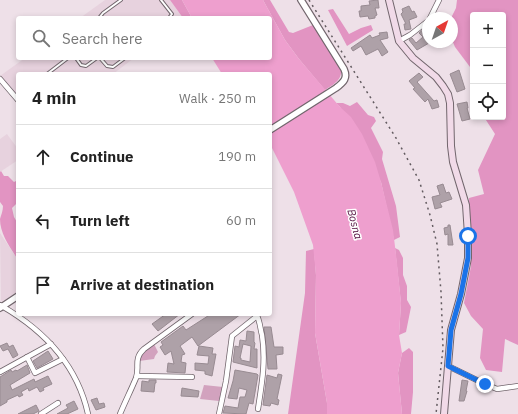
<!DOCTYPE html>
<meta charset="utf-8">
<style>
body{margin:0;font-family:"IBM Plex Sans",sans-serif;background:#f2f2f2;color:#222}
.controls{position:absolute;right:12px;top:12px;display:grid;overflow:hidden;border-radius:4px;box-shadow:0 2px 6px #0003}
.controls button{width:36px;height:36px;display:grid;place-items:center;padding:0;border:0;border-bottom:1px solid #e0e0e0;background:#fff;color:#222;font:20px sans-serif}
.compass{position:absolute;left:422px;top:12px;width:36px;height:36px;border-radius:50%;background:#fff;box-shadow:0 2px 6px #0003;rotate:40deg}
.stop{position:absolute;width:12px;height:12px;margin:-9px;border:3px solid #1a73e8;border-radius:50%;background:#fff}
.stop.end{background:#1a73e8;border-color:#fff;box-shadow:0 1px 4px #0008}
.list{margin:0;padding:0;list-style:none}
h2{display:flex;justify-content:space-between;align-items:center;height:52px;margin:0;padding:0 16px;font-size:17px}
h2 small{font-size:13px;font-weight:400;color:#767676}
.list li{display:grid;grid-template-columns:26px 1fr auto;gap:12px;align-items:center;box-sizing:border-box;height:64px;padding:0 16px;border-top:1px solid #e0e0e0}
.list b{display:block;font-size:15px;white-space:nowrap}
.list em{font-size:13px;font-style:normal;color:#767676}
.icon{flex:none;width:22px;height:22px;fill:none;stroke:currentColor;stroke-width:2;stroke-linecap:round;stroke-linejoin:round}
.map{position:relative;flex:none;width:518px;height:414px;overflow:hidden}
.search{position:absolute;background:#fff;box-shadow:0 2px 6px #0003;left:16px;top:16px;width:256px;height:44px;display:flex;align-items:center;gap:10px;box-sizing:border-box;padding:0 14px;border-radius:4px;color:#767676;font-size:15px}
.panel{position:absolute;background:#fff;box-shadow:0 2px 6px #0003;left:16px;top:72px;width:256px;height:244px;border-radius:4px}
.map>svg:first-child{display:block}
.built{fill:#e7d2de}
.green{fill:#d2a2be}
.forest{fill:#e294c2}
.water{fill:#ee9fce}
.building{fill:#aea1a8;stroke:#988b92;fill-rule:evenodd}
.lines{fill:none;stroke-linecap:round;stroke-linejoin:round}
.service-casing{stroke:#72666d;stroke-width:4}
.minor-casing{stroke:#72666d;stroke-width:6}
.tertiary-casing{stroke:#72666d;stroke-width:8}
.secondary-casing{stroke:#72666d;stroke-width:8}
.service{stroke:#fff;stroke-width:2}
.minor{stroke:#fff;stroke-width:4.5}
.tertiary{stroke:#fff;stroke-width:5.5}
.secondary{stroke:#f1dae8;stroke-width:6}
.rail{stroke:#625a5f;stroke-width:1.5;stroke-dasharray:2 4;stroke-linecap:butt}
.route{stroke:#1a73e8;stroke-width:5}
.labels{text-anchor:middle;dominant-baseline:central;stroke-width:3;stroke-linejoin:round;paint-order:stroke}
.water-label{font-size:11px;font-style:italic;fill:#510d3d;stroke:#fff}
</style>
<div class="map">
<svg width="518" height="414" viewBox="0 0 518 414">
<rect width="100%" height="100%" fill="#eee0e8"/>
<g class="built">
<polygon points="105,0 170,0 183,18 80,18"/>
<polygon points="25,58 134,58 113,74 18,74 18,96 0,76"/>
<polygon points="7,134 18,149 18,160 0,172 0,139"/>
<polygon points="0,233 18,260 18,291 5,300 1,301"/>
</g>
<g class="green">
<polygon points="154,344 158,352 155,356 154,359 139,361 143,352"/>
<polygon points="204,385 223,387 219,401 200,399"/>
</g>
<g class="forest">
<polygon points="170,0 182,0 192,18 183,18"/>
<path d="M263,0H270L289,32L293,33L313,25L341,67C343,80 334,84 325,90L299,59L285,40Z"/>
<polygon points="457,0 518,0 518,345 505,339 502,372 486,370 480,358 483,329 471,316 464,303 471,266 469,198 484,194 478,170 495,134 484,117 503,117 503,15 473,15 473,71 455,47 452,40 451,18 456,8"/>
<polygon points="333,9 349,34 361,28 371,25 373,30 347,46 328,10"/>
<polygon points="357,102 368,115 374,117 376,121 371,128 383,152 382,159 396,206 400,237 394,240 381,182 340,107 336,103 343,103 350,106"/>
<path d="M1,171L4,176H8L14,182L18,180V202L12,208L14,217L18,224V260C10,247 0,234 0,219C1,215 3,211 3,206L0,202V172Z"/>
<polygon points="395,248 399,250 403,258 403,275 407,286 407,300 411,307 406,332 399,335 401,303"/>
<polygon points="314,249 316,275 315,333 327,403 327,414 288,414 305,293 306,251"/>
<polygon points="409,348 413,352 413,392 411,414 402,414 398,373 402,353"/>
</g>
<polygon class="water" points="182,0 263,0 285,40 299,59 340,107 351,117 362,134 375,162 381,182 393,230 397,263 401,303 399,335 402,353 398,373 402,414 327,414 327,403 315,333 316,275 313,245 294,192 270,144 270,74 222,74 212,58 270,58 270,18 192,18"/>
<g class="building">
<polygon points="378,0 379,8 375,8 377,15 375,16 375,18 369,19 368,16 360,17 359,11 361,11 361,6 370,5 369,1"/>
<polygon points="409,6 412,12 414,11 417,17 409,20 411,29 405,30 404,24 406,24 401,14 403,12 402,9"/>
<polygon points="425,28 428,33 425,36 429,43 417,50 409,40 412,38 416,43 423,37 419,33"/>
<polygon points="387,32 388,38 380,40 388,52 382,56 378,49 366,55 361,46 353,51 351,48 370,35 372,38 380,35 379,33"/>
<polygon points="459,70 465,89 457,92 450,74"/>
<polygon points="419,73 423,77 417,82 434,101 437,100 439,107 432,109 428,99 425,102 413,89 415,88 409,81"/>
<polygon points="467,102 468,108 467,108 470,119 462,121 457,104"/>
<polygon points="443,184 446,193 449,192 452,199 440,203 442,207 435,209 432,197 440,195 437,186"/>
<polygon points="448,225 450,225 453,245 448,245 448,234 445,235 444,228 448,227"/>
<polygon points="166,314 180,314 158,331 152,324"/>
<polygon points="211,314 241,314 198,346 192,337 180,346 185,354 182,355 181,362 186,363 185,373 167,372 168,363 174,364 171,351 165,355 160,347 163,345 161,342 183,326 186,330"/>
<polygon points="264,327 271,327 274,347 283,347 283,354 276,355 277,369 268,369"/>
<path d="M247,331L254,332V342L255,343L254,349H257V368L233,362L235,346L239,347L240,340L246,341ZM243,344L251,346L250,362L241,360V358H240Z"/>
<polygon points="7,343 9,347 13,345 18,355 13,358 8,349 3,351 0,346"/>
<polygon points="199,346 213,348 212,354 216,354 212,376 205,374 205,371 195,370 195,363 208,364 209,356 197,355"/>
<polygon points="48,351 53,359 37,368 33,361"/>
<polygon points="27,365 30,373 10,385 12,390 34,379 35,382 48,376 52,384 43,388 44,390 40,392 37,387 29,391 28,388 21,392 23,395 19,397 18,395 7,400 7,402 0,406 0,377 11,370 12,372 16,370 17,371"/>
<polygon points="235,370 257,374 258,375 253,404 249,403 246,414 223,413 225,406 238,408 240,397 245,397 247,390 239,388 237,399 228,398 233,381"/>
<polygon points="278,374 282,375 277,399 279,400 278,405 271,403 270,406 263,405 267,375 277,378"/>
<polygon points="149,380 156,380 156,383 155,383 154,392 141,391 142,381 149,382"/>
<polygon points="462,380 468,381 466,391 467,391 464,401 459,401"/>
<polygon points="182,388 199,391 198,397 181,396"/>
<polygon points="97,398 99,404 104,403 105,407 96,410 91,400"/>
<polygon points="74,401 78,409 67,414 57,414 68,408 66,405"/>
<polygon points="36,405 39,411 33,414 18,414"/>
</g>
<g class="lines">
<g class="service-casing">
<g id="service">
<polyline points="161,0 172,14 169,18"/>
<polyline points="99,18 103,13 121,0"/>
<polyline points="76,58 81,65 86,66 97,58"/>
<polyline points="100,58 107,66 113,67 125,58"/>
<polyline points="47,74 68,58"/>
</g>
</g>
<g class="minor-casing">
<g id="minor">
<polyline points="430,18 439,0"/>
<polyline points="399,41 410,35 428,21"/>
<polyline points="0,79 18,100"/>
<path d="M0,305C44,330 77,364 88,414"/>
<path d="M256,314C260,320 260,328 262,335C266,361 262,383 258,409"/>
<polyline points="27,357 35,373 63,359"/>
<polyline points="448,366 485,384 497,389 518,386"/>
<polyline points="0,372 51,344"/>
<polyline points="137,376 192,377"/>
<polyline points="41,414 58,403"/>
<path d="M120,414C125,402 131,390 136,378C140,367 133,359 144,349L192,314"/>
<polyline points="219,414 226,381 232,336 257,316"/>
</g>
</g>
<g class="tertiary-casing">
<g id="tertiary">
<path d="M270,130L336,88C344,82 348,78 344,69L301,0"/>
<polyline points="0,308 18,296"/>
</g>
</g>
<g class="secondary-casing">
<polyline id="secondary" points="389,0 399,41 413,58 436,77 443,86 448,94 450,103 451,146 453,162 466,205 468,235 468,258 461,294 451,330 444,414"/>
</g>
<use href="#service" class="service"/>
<use href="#minor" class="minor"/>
<use href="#tertiary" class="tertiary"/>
<use href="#secondary" class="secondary"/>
<polyline class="rail" points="309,0 396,138 419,180 430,215 437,244 441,292 443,348 436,414"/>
</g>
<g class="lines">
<polyline class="route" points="468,236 468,258 461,294 451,330 448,366 485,384"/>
</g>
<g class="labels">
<g class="water-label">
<text transform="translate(355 224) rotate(75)">Bosna</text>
</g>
</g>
</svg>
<div class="controls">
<button>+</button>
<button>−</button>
<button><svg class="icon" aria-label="locate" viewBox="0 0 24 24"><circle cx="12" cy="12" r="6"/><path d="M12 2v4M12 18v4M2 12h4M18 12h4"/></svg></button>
</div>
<svg class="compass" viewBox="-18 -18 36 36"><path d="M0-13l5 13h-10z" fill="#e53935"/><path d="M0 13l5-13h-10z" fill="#767676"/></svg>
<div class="stop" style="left:468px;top:236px"></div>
<div class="stop end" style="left:485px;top:384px"></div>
<div class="search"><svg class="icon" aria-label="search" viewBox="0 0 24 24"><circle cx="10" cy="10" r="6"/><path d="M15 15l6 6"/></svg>Search here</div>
<section class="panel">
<h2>4 min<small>Walk · 250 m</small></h2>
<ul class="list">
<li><svg class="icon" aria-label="ahead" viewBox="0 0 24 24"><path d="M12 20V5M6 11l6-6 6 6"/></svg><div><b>Continue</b></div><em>190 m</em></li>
<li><svg class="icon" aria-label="left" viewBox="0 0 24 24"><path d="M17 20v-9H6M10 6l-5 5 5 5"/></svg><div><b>Turn left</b></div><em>60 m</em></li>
<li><svg class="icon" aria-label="arrive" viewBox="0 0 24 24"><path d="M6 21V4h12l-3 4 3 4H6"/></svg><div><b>Arrive at destination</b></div></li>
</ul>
</section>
</div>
